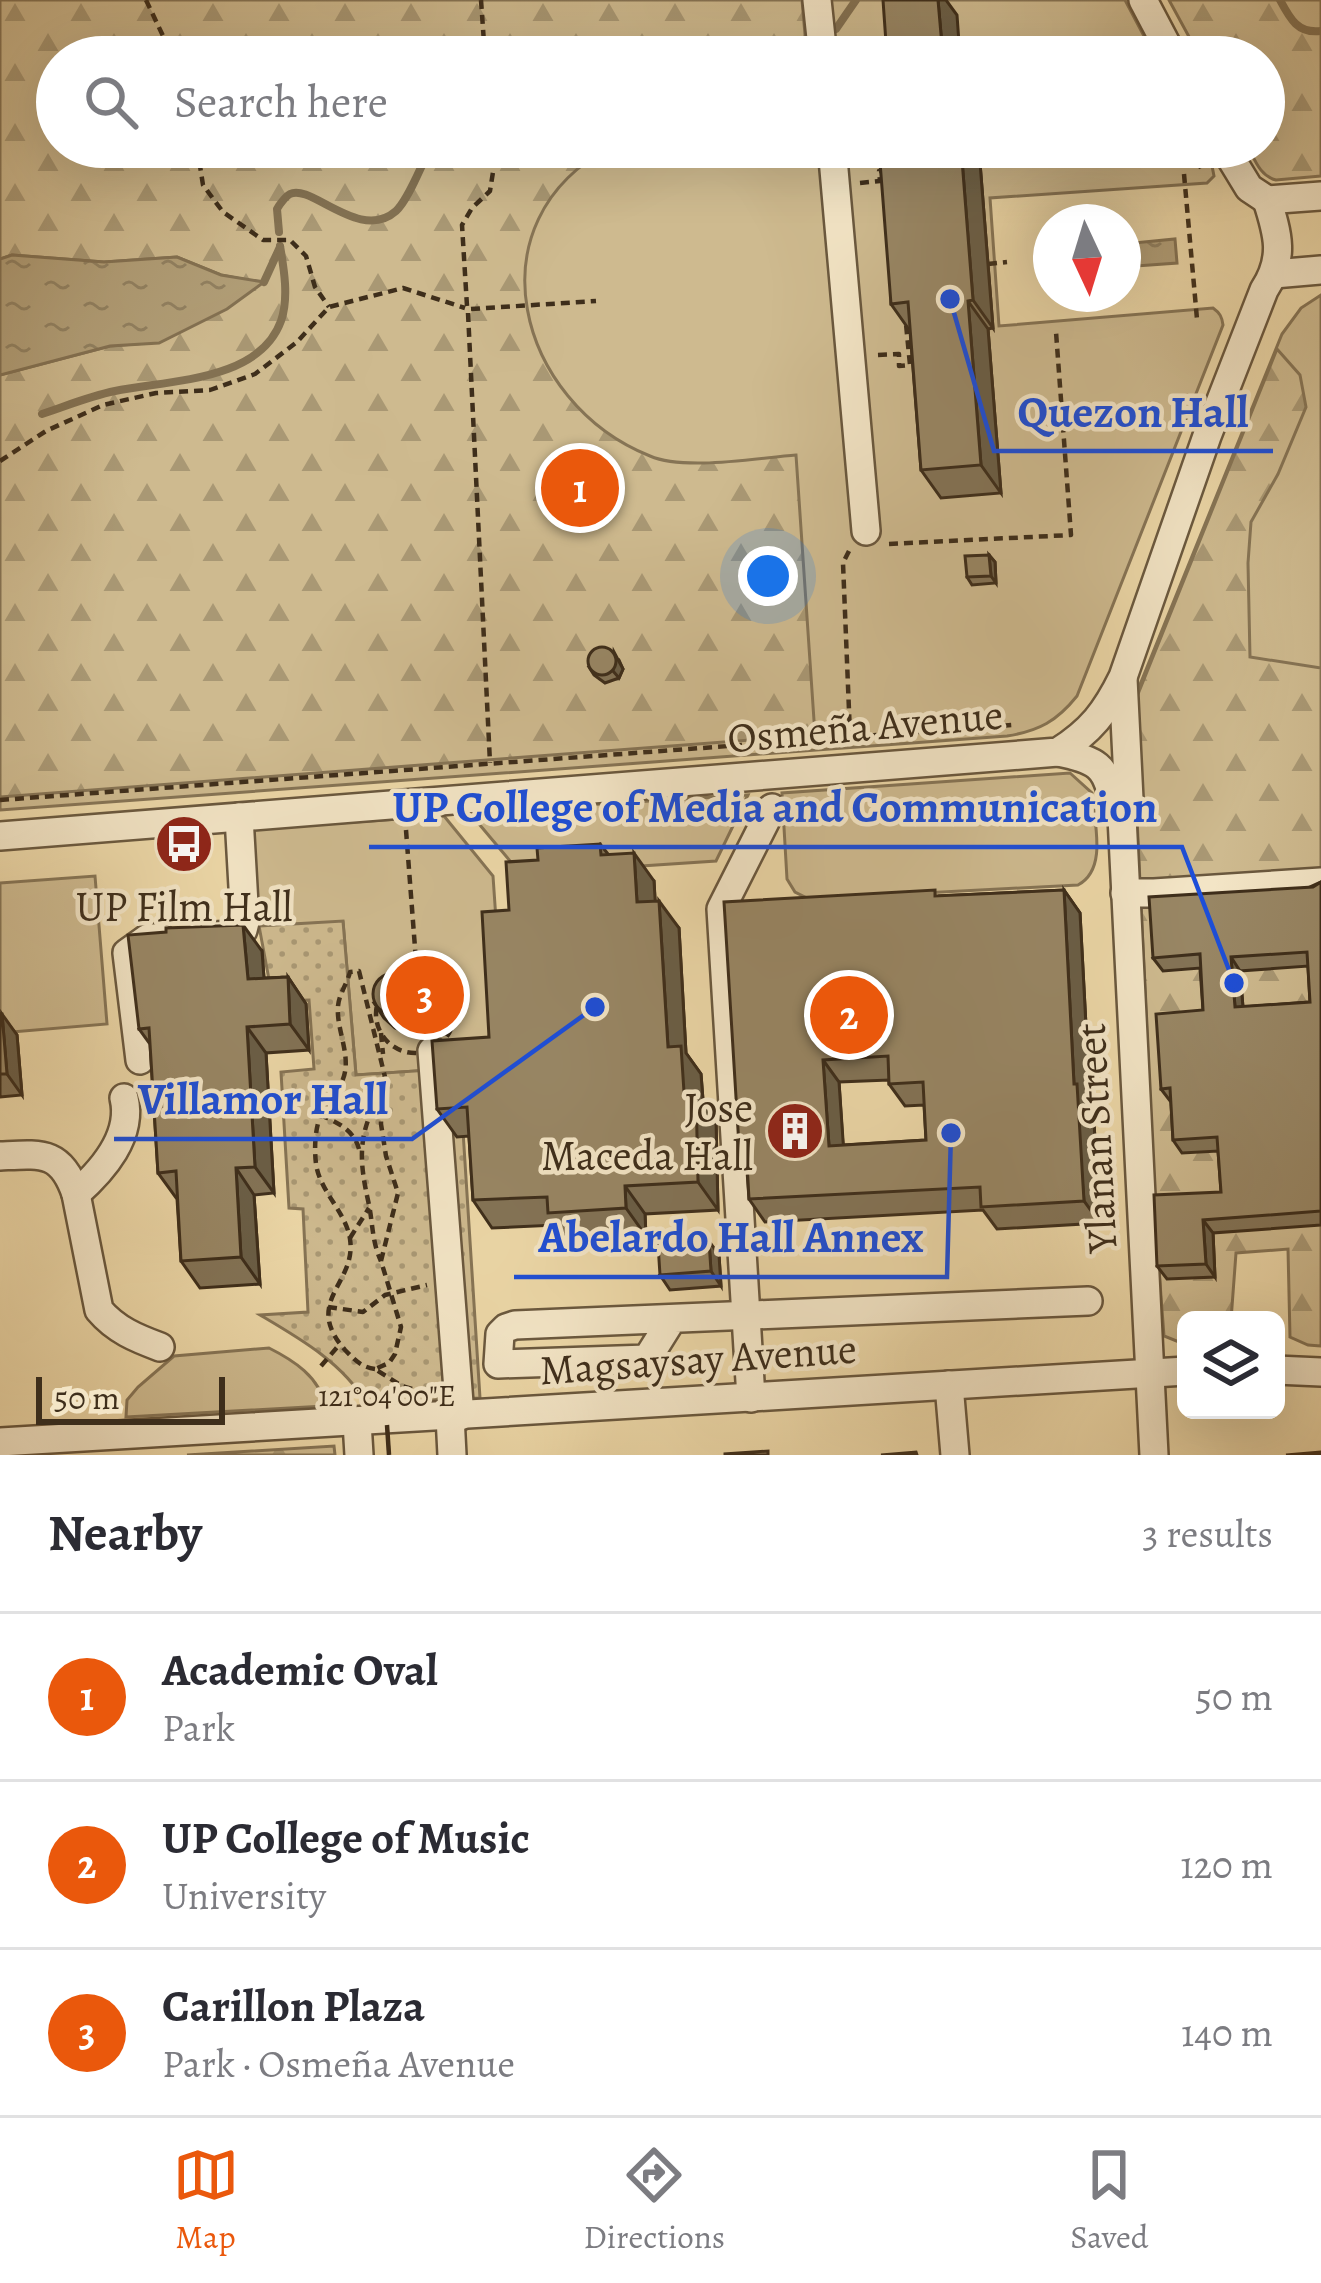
<!DOCTYPE html>
<meta charset="utf-8">
<style>
body{margin:0;font-family:Alegreya,serif;background:#f7f7f7;color:#2b2b33}
.controls{position:absolute;right:36px;bottom:36px;display:grid;overflow:hidden;border-radius:18px;box-shadow:0 12px 48px #0002}
.controls button{width:108px;height:108px;display:grid;place-items:center;padding:0;border:0;border-bottom:3px solid #e1e1e2;background:#fff;color:#2b2b33;font:60px sans-serif}
.compass{position:absolute;left:1033px;top:204px;width:108px;height:108px;border-radius:50%;background:#fff;box-shadow:0 12px 48px #0002;rotate:176deg}
.scale{position:absolute;left:36px;bottom:30px;width:189px;box-sizing:border-box;padding-left:12px;border:6px solid #3e2e1b;border-top:0;font-size:33px;line-height:42px;white-space:nowrap;color:#3e2e1b;-webkit-text-stroke:9px #f3e5c6;paint-order:stroke}
.you{position:absolute;left:768px;top:576px;width:42px;height:42px;margin:-30px;border:9px solid #fff;border-radius:50%;background:#1a73e8;box-shadow:0 0 0 18px #1a73e833}
.badge{display:grid;place-items:center;width:78px;height:78px;border-radius:50%;background:#ea580c;color:#fff;font-size:39px;font-weight:700}
.pin{position:absolute;translate:-50% -50%;border:6px solid #fff;box-shadow:0 3px 12px #0006}
.list{margin:0;padding:0;list-style:none}
h2{display:flex;justify-content:space-between;align-items:center;height:156px;margin:0;padding:0 48px;font-size:51px}
h2 small{font-size:39px;font-weight:400;color:#7c7c81}
.list li{display:grid;grid-template-columns:78px 1fr auto;gap:36px;align-items:center;box-sizing:border-box;height:168px;padding:0 48px;border-top:3px solid #e1e1e2}
.list b{display:block;font-size:45px;white-space:nowrap}
.list p{margin:0;font-size:39px;white-space:nowrap;color:#7c7c81}
.list em{font-size:39px;font-style:normal;color:#7c7c81}
.icon{flex:none;width:66px;height:66px;fill:none;stroke:currentColor;stroke-width:2;stroke-linecap:round;stroke-linejoin:round}
.map{position:relative;flex:none;width:1321px;height:1455px;overflow:hidden}
.search{position:absolute;background:#fff;box-shadow:0 12px 48px #0002;left:36px;right:36px;top:36px;height:132px;display:flex;align-items:center;gap:30px;box-sizing:border-box;padding:0 42px;border-radius:66px;color:#7c7c81;font-size:45px}
.sheet{height:660px;background:#fff}
nav{display:flex;justify-content:space-around;align-items:center;box-sizing:border-box;height:168px;border-top:3px solid #e1e1e2;background:#fff;font-size:33px;color:#7c7c81}
nav a{display:grid;justify-items:center;gap:6px}
nav .on{color:#ea580c}
.map>svg:first-child{display:block}
.green{fill:#ceba8f;stroke:#867455;stroke-width:3}
.forest{fill:url(#forest-firs);stroke:#867455;stroke-width:3}
.garden{fill:url(#garden-dots);stroke:#867455;stroke-width:3}
.water{fill:url(#water-ripples);stroke:#837152;stroke-width:3}
.lines{fill:none;stroke-linecap:round;stroke-linejoin:round}
.stream{stroke:#837152;stroke-width:8}
.minor-casing{stroke:#6a583e;stroke-width:32}
.path{stroke:#3e2e1b;stroke-width:4.5;stroke-dasharray:9 6;stroke-linecap:butt}
.minor{stroke:#f3e5c6;stroke-width:27}
.wall{fill:#837356;stroke:#3e2e1b;stroke-width:3;fill-rule:evenodd}
.shaded-wall{fill:#6a5e46;stroke:#3e2e1b;stroke-width:3}
.building{fill:#988664;stroke:#3e2e1b;stroke-width:3;fill-rule:evenodd}
.ticks{fill:none;stroke:#3e2e1b;stroke-width:4.5}
.labels{text-anchor:middle;dominant-baseline:central;stroke-width:9;stroke-linejoin:round;paint-order:stroke}
.street-label{font-size:42px;fill:#3e2e1b;stroke:#f3e5c6}
.poi-label{font-size:42px;fill:#3e2e1b;stroke:#f3e5c6}
.ticks-label{font-size:30px;text-anchor:middle;fill:#3e2e1b;stroke:#f3e5c6;stroke-width:9;stroke-linejoin:round;paint-order:stroke}
.leader{fill:none;stroke:#1d4ed8;stroke-width:4.5}
.callout-dot{fill:#1d4ed8;stroke:#f3e5c6;stroke-width:4.5}
.callout-label{font-size:45px;text-anchor:middle;font-weight:bold;fill:#1d4ed8;stroke:#f3e5c6;stroke-width:9;stroke-linejoin:round;paint-order:stroke}
</style>
<div class="map">
<svg width="1321" height="1455" viewBox="0 0 1321 1455">
<defs>
<pattern id="forest-firs" width="22" height="20" patternUnits="userSpaceOnUse" patternTransform="scale(3)"><rect width="22" height="20" fill="#ceba8f"/><path d="M5 1l3.5 6h-7zM16 11l3.5 6h-7z" fill="#a99874"/></pattern>
<pattern id="garden-dots" width="8" height="8" patternUnits="userSpaceOnUse" patternTransform="scale(3)"><rect width="8" height="8" fill="#ceba8f"/><path d="M2 2h.1M6 6h.1" fill="none" stroke="#a99874" stroke-width="1.8" stroke-linecap="round"/></pattern>
<pattern id="water-ripples" width="26" height="14" patternUnits="userSpaceOnUse" patternTransform="scale(3)"><rect width="26" height="14" fill="#b19e77"/><path d="M2 4q2-2 4 0t4 0M15 11q2-2 4 0t4 0" fill="none" stroke="#918161"/></pattern>
</defs>
<rect width="100%" height="100%" fill="#ecd7a7"/>
<filter id="stains"><feTurbulence type="fractalNoise" baseFrequency=".00167" numOctaves="4"/><feColorMatrix values="0 0 0 0 .2 0 0 0 0 .09 0 0 0 0 .02 0 0 0 .5 -.17"/></filter>
<radialGradient id="worn" r=".72"><stop offset=".6" stop-color="#630" stop-opacity="0"/><stop offset="1" stop-color="#630" stop-opacity=".3"/></radialGradient>
<g class="green">
<path d="M0,0H1125L1155,57H57V147H1203L1212,166L1214,176L1207,183L990,198L999,326L1213,308C1220,313 1222,317 1223,325L1077,696C1057,721 1039,731 1007,736L0,810Z"/>
<polygon points="1321,295 1321,828 1157,862 1137,692 1282,334 1301,308"/>
<path d="M1070,773L1092,793C1094,822 1108,869 1078,885L809,899L795,892L787,879L782,793Z"/>
<polygon points="748,795 716,861 521,874 469,812"/>
<polygon points="444,816 493,876 506,1065 356,1075 343,922 259,926 252,829"/>
<polygon points="95,876 107,1024 0,1033 0,883"/>
<path d="M269,1348C293,1360 320,1377 325,1406L126,1417L127,1400L138,1387L174,1356Z"/>
</g>
<g class="forest">
<path d="M0,0H802L807,57H57V147H611C469,221 517,403 650,456C685,471 756,458 796,455L815,735L0,797V375L110,346L159,342L262,283L221,275L177,257L104,262L12,255L0,259Z"/>
<path d="M1169,0H1321V176L1276,180C1260,176 1255,160 1248,147H1264V57H1200Z"/>
<polygon points="1277,349 1300,375 1306,407 1278,474 1251,522 1248,563 1250,657 1321,668 1321,1346 1308,1345 1290,1337 1288,1249 1236,1253 1231,1320 1186,1320 1184,1344 1164,1336 1156,1230 1132,709"/>
<polygon points="334,1446 335,1455 187,1455"/>
</g>
<path class="garden" d="M343,921L356,1075L459,1068L480,1398L366,1403C343,1363 299,1338 260,1315L308,1312L303,1209L289,1208L281,1072L314,1069L309,1000L273,1001L259,926Z"/>
<g class="water">
<polygon points="1175,239 1177,263 1123,267 1123,244"/>
<polygon points="12,255 104,262 177,257 221,275 264,282 227,309 159,343 110,346 0,375 0,259"/>
</g>
<g class="lines">
<g class="stream">
<path d="M1280,0C1290,19 1298,34 1321,31"/>
<polyline points="743,57 765,53 836,29 856,0"/>
<path d="M279,232L277,209C279,205 286,196 290,194C311,183 360,243 396,211C408,200 420,168 428,153L473,147"/>
<polyline points="264,282 280,247"/>
<path d="M42,414C66,406 90,396 115,391C167,380 259,382 281,321C289,298 284,269 280,246"/>
</g>
<g class="minor-casing">
<g id="minor">
<polyline points="817,0 823,57"/>
<polyline points="1143,0 1173,57"/>
<polyline points="832,147 866,531"/>
<polyline points="1224,147 1249,188 1267,200"/>
<polyline points="1267,200 1321,196"/>
<polyline points="1274,274 1321,270"/>
<polyline points="1123,679 1129,799 1126,808"/>
<path d="M1058,752C1114,763 1101,774 1122,817L1154,1455"/>
<path d="M0,836L1058,752C1091,731 1106,712 1123,677L1207,436L1264,290C1285,258 1278,234 1267,200"/>
<polyline points="1125,893 1154,893 1321,882"/>
<polyline points="212,936 235,935 243,930 245,922 239,817"/>
<polyline points="432,1051 460,1416"/>
<polyline points="140,1060 127,953 148,938 161,938"/>
<path d="M0,1156C41,1154 61,1150 76,1194L99,1310C116,1330 136,1338 160,1347"/>
<path d="M76,1194C103,1170 133,1136 124,1098"/>
<polyline points="672,1319 647,1359 498,1364 500,1334 506,1328 515,1325 1088,1301"/>
<polyline points="1276,1370 1321,1372"/>
<polyline points="949,1385 955,1455"/>
<polyline points="751,1398 721,909 772,808"/>
<polyline points="450,1416 452,1455"/>
<polyline points="357,1422 359,1455"/>
<polyline points="0,1442 1186,1371"/>
</g>
</g>
<g class="path">
<polyline points="146,0 173,57"/>
<polyline points="481,0 485,57"/>
<polyline points="197,147 203,185 223,212 263,240 290,240 306,256 315,287 329,307"/>
<polyline points="1190,147 1203,172"/>
<polyline points="1184,174 1197,319"/>
<polyline points="860,183 880,181 879,171 885,170"/>
<polyline points="988,264 1007,262"/>
<polyline points="467,306 462,225 472,208 490,191 493,172 491,147"/>
<polyline points="471,309 596,301"/>
<polyline points="468,313 490,763"/>
<polyline points="878,355 899,354 899,366 910,365 906,324"/>
<polyline points="0,461 46,431 103,405 156,393 210,390 255,374 297,342 329,307 403,288 465,308"/>
<polyline points="889,544 1071,535 1056,332"/>
<polyline points="849,551 843,563 850,735"/>
<polyline points="0,800 1012,725"/>
<polyline points="406,830 417,974"/>
<circle cx="415" cy="1014" r="39"/>
<polyline points="381,1033 383,1054"/>
<polyline points="385,1077 381,1091 381,1124 386,1156 398,1193 381,1261 401,1327 395,1354 389,1363 375,1369 402,1386 412,1389"/>
<path d="M380,1094C357,1136 359,1160 369,1205C373,1225 372,1242 381,1261"/>
<path d="M320,1115C337,1122 354,1130 359,1149"/>
<polyline points="350,1238 369,1208"/>
<polyline points="328,1307 363,1312 385,1295 427,1285"/>
<polyline points="321,1366 340,1344"/>
<path d="M375,1369C361,1367 355,1360 345,1350C302,1301 357,1284 350,1239C346,1212 320,1192 316,1164C314,1147 315,1125 323,1110C329,1100 339,1090 343,1079C352,1056 336,1030 338,1006C339,994 347,984 350,972L359,971L385,1077"/>
</g>
<use href="#minor" class="minor"/>
</g>
<g class="wall">
<polygon points="894,147 1018,147 979,150 993,328 988,329 1001,493 941,498 921,470 910,331 891,304"/>
<polygon points="989,555 995,562 996,583 972,585 967,577"/>
<polygon points="619,660 623,669 619,678 605,683 594,675 589,667"/>
<polygon points="600,844 608,854 654,881 655,901 679,928 686,1053 701,1074 703,1100 716,1119 718,1210 645,1214 646,1236 567,1240 556,1225 492,1228 473,1200 469,1136 457,1137 437,1109 489,1037 509,910"/>
<path d="M1321,882V1225L1213,1233L1215,1277L1167,1279L1157,1266L1221,1192L1218,1151L1182,1153L1173,1140L1171,1102L1161,1089L1203,1010L1200,968L1163,971L1153,958ZM1308,966L1310,1002L1243,1007L1240,971Z"/>
<path d="M1064,890L1080,913L1090,1101L1093,1106L1100,1223L997,1229L983,1210L765,1222L749,1199L746,1157L739,1146L939,896ZM889,1080V1084L905,1106L924,1105L926,1140L843,1145L839,1082Z"/>
<polygon points="262,951 264,978 288,977 306,1004 309,1050 266,1053 274,1193 254,1195 260,1284 200,1288 181,1261 177,1199 158,1173 150,1044 139,1029"/>
<polygon points="420,992 427,1006 421,1024 403,1031 395,1028 384,1018 374,1003"/>
<polygon points="0,1014 17,1035 22,1095 0,1097"/>
<polygon points="719,1255 721,1286 670,1290 660,1275"/>
</g>
<g class="shaded-wall">
<polygon points="938,0 946,0 957,15 960,57 943,57"/>
<polygon points="961,147 977,147 979,150 993,328 973,300"/>
<polygon points="968,301 988,329 1001,493 981,465"/>
<polygon points="989,555 995,562 996,583 991,576"/>
<polygon points="614,652 623,669 619,678 613,671"/>
<polygon points="634,853 654,881 657,930 637,902"/>
<polygon points="1064,890 1080,913 1090,1101 1093,1106 1100,1223 1084,1201 1074,1084"/>
<polygon points="659,901 679,928 686,1053 701,1074 703,1100 716,1119 718,1210 698,1182 684,1092 668,1047"/>
<polygon points="243,925 262,951 266,1006 248,979"/>
<polygon points="1231,957 1240,971 1244,1020 1235,1007"/>
<polygon points="288,977 306,1004 309,1050 290,1024"/>
<polygon points="410,977 427,1006 421,1024 411,1009"/>
<polygon points="2,1014 17,1035 22,1095 7,1074"/>
<polygon points="247,1027 266,1053 274,1193 255,1167"/>
<polygon points="823,1060 839,1082 845,1169 829,1146"/>
<polygon points="236,1168 254,1195 260,1284 241,1257"/>
<polygon points="625,1186 645,1214 646,1236 626,1208"/>
<polygon points="1203,1220 1213,1233 1215,1277 1206,1264"/>
<polygon points="709,1241 719,1255 721,1286 711,1271"/>
</g>
<g class="building">
<polygon points="883,0 938,0 943,57 887,57"/>
<polygon points="894,147 961,147 973,300 968,301 981,465 921,470 908,302 891,304 879,149"/>
<polygon points="989,555 991,576 967,577 965,556"/>
<circle cx="602" cy="661" r="14"/>
<polygon points="600,844 601,855 634,853 637,902 659,901 668,1047 681,1046 684,1092 696,1091 698,1182 625,1186 626,1208 548,1213 547,1197 473,1200 467,1107 437,1109 432,1041 489,1037 482,912 509,910 506,862 538,860 537,848"/>
<path d="M1321,882V1211L1203,1220L1206,1264L1157,1266L1154,1195L1221,1192L1217,1137L1173,1140L1170,1088L1161,1089L1156,1014L1203,1010L1200,954L1153,958L1149,897L1313,887ZM1307,952L1310,1002L1235,1007L1231,957Z"/>
<path d="M935,890V896L1064,890L1074,1084H1077L1084,1201L981,1207L980,1187L749,1199L746,1146H739L724,902ZM888,1056L889,1084L923,1082L926,1140L829,1146L823,1060Z"/>
<polygon points="243,925 248,979 288,977 290,1024 247,1027 255,1167 236,1168 241,1257 181,1261 176,1171 158,1173 149,1028 139,1029 128,935 166,932 166,928"/>
<circle cx="394" cy="994" r="21"/>
<polygon points="0,1014 2,1014 7,1074 0,1074"/>
<polygon points="709,1241 711,1271 660,1275 658,1244"/>
<polygon points="768,1451 768,1455 725,1455 725,1454"/>
<polygon points="916,1452 917,1455 881,1455"/>
<polygon points="1321,1452 1321,1455 1286,1455"/>
</g>
<path class="ticks" d="M387,1425L389,1455"/>
<defs>
<g id="bus-disc" transform="scale(3)"><circle r="9.5" fill="#8f2418" stroke="#f3e5c6"/><path d="M-5-6H5V4H4V6H2V4H-2V6H-4V4H-5ZM-3.5-4V0h7V-4ZM-3.5 1.2v1.5H-2V1.2ZM2 1.2v1.5H3.5V1.2Z" fill="#fff"/></g>
<g id="building-disc" transform="scale(3)"><circle r="9.5" fill="#8f2418" stroke="#f3e5c6"/><path d="M-4-6H4V6H1V3H-1V6H-4ZM-2.5-4.3h1.7v1.8h-1.7ZM.8-4.3h1.7v1.8H.8ZM-2.5-1h1.7V.8h-1.7ZM.8-1h1.7V.8H.8Z" fill="#fff"/></g>
</defs>
<g fill-rule="evenodd">
<use href="#bus-disc" x="184" y="844"/>
<use href="#building-disc" x="795" y="1131"/>
</g>
<g class="labels">
<g class="street-label">
<text transform="translate(865 726) rotate(-5)">Osmeña Avenue</text>
<text transform="translate(1096 1138) rotate(-93)">Ylanan Street</text>
<text transform="translate(698 1359) rotate(-4)">Magsaysay Avenue</text>
</g>
<g class="poi-label">
<text x="184" y="906">UP Film Hall</text>
<text x="753" y="1107" text-anchor="end">Jose<tspan x="753" dy="48">Maceda Hall</tspan></text>
</g>
</g>
<g class="ticks-label">
<text x="387" y="1406">121°04'00"E</text>
</g>
<path class="leader" d="M950 299L994 451H1273M1234 983L1182 847H369M595 1007L412 1139H114M951 1133L947 1277H514"/>
<g class="callout-dot">
<circle cx="950" cy="299" r="12"/>
<circle cx="1234" cy="983" r="12"/>
<circle cx="595" cy="1007" r="12"/>
<circle cx="951" cy="1133" r="12"/>
</g>
<g class="callout-label">
<text x="1133" y="427">Quezon Hall</text>
<text x="775" y="822">UP College of Media and Communication</text>
<text x="263" y="1114">Villamor Hall</text>
<text x="731" y="1252">Abelardo Hall Annex</text>
</g>
<rect width="100%" height="100%" filter="url(#stains)"/>
<rect width="100%" height="100%" fill="url(#worn)"/>
</svg>
<div class="controls">
<button><svg class="icon" aria-label="layers" viewBox="0 0 24 24"><path d="M12 4l9 5-9 5-9-5zM3 14l9 5 9-5"/></svg></button>
</div>
<svg class="compass" viewBox="-18 -18 36 36"><path d="M0-13l5 13h-10z" fill="#e53935"/><path d="M0 13l5-13h-10z" fill="#7c7c81"/></svg>
<div class="scale">50 m</div>
<div class="you"></div>
<div class="pin badge" style="left:580px;top:488px">1</div>
<div class="pin badge" style="left:849px;top:1015px">2</div>
<div class="pin badge" style="left:425px;top:995px">3</div>
<div class="search"><svg class="icon" aria-label="search" viewBox="0 0 24 24"><circle cx="10" cy="10" r="6"/><path d="M15 15l6 6"/></svg>Search here</div>
</div>
<section class="sheet">
<h2>Nearby<small>3 results</small></h2>
<ul class="list">
<li><span class="badge">1</span><div><b>Academic Oval</b><p>Park</p></div><em>50 m</em></li>
<li><span class="badge">2</span><div><b>UP College of Music</b><p>University</p></div><em>120 m</em></li>
<li><span class="badge">3</span><div><b>Carillon Plaza</b><p>Park · Osmeña Avenue</p></div><em>140 m</em></li>
</ul>
</section>
<nav>
<a class="on"><svg class="icon" aria-label="map" viewBox="0 0 24 24"><path d="M3 6l6-2 6 2 6-2v14l-6 2-6-2-6 2zM9 4v14M15 6v14"/></svg>Map</a>
<a><svg class="icon" aria-label="directions" viewBox="0 0 24 24"><path d="M12 3l9 9-9 9-9-9zM9 14v-3h6M13 9l2 2-2 2"/></svg>Directions</a>
<a><svg class="icon" aria-label="saved" viewBox="0 0 24 24"><path d="M7 4h10v16l-5-4-5 4z"/></svg>Saved</a>
</nav>
